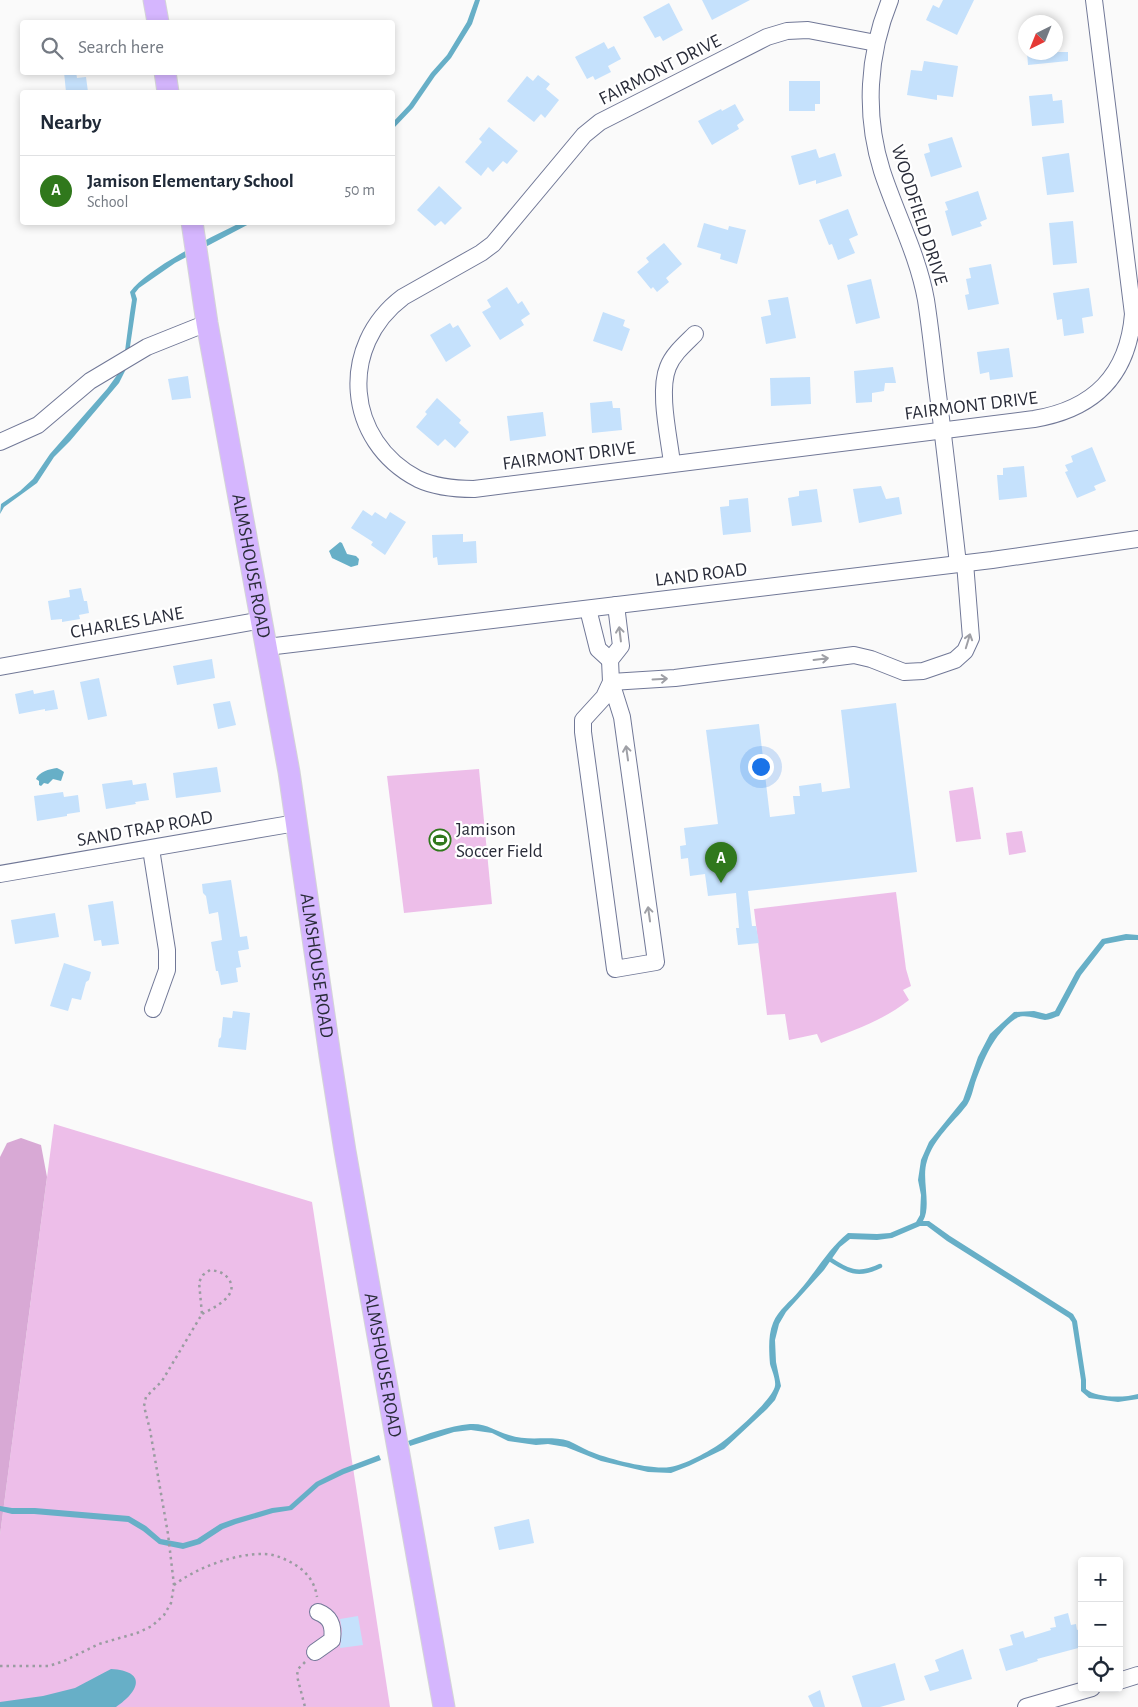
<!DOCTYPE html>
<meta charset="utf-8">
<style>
body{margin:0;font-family:"Alegreya Sans",sans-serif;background:#f6f6f7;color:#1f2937}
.controls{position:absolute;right:15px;bottom:15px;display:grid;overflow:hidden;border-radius:5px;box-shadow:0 2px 8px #0003}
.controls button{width:45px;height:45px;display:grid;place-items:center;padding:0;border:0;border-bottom:1px solid #e0e1e3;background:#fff;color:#1f2937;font:25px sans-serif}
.compass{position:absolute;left:1018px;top:15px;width:45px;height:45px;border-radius:50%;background:#fff;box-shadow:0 2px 8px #0003;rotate:223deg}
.you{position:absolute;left:760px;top:766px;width:18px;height:18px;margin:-12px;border:4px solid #fff;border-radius:50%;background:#1a73e8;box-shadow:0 0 0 8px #1a73e833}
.badge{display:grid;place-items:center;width:32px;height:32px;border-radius:50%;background:#30781c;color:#fff;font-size:16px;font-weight:700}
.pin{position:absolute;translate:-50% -41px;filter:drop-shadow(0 1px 2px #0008)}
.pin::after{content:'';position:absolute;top:26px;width:18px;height:15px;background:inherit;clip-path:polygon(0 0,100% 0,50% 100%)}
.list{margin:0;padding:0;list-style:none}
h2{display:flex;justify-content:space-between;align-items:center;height:65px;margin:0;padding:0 20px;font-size:21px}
h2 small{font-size:16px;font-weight:400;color:#747a83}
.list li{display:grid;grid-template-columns:32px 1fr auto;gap:15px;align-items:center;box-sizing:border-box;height:70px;padding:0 20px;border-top:1px solid #e0e1e3}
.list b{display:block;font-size:19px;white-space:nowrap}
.list p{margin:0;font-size:16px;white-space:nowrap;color:#747a83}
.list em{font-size:16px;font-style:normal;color:#747a83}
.icon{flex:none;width:28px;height:28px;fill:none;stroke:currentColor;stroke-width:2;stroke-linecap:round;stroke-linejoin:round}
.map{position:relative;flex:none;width:1138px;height:1707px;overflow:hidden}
.search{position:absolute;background:#fff;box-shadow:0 2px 8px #0003;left:20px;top:20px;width:375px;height:55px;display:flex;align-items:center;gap:12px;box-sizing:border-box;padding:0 18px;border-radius:5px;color:#747a83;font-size:19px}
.panel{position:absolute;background:#fff;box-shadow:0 2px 8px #0003;left:20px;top:90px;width:375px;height:135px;border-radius:5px}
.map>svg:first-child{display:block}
.green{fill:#edbee9}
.forest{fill:#d8a9d5}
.water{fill:#67afc7}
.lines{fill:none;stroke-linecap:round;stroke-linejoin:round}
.stream{stroke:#67afc7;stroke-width:4.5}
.building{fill:#c5e1fc}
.minor-casing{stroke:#717897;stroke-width:18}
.major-casing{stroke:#d4d5d7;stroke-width:23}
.path{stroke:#9a9ca1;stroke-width:2.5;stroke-dasharray:2.5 4;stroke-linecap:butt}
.minor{stroke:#fff;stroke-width:16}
.major{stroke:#d5b6fe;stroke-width:21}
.oneway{stroke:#9fa0a6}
.labels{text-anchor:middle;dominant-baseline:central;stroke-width:4.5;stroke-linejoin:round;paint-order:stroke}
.street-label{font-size:19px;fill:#292c39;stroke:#fff}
.poi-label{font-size:19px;fill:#292c39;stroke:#fff;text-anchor:start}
</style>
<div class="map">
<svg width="1138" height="1707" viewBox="0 0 1138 1707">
<rect width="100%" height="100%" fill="#fafafa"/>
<g class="green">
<polygon points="479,769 492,904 404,913 387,776"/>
<polygon points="973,787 981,839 956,842 949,791"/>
<polygon points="1022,831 1026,852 1009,855 1006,833"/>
<path d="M896,892L906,969L911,986L903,990L909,1000C883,1021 851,1031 821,1043L817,1034L789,1040L785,1014L767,1015L754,909Z"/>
<polygon points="54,1124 312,1202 390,1707 0,1707 0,1535"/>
</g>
<polygon class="forest" points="21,1138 41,1145 47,1177 0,1535 0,1157 7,1143"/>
<g class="water">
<polygon points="475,0 480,0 472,24 451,58 435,76 413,108 393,129 393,122 409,105 431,73 447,55 467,22"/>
<path d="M240,223H251L175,263L139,288L135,293L137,299L127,367L119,383L70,441L54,457L37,483L4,507L0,514L1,504L20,491L33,479L50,454L107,389L120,371L125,351L130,313L132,300L130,292C149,267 211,237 240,223Z"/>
<polygon points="340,542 342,543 347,554 356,556 359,559 358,565 351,567 332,558 329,551"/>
<path d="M57,768L61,770L64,772L61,781L53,779L48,784L44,783L41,786L39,785V781L36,779C39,772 49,769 57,768Z"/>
<path d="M1126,934L1138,935V940H1126L1105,944L1081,975L1059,1016C1055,1017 1049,1020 1045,1020C1035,1019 1024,1013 1015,1019C993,1035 984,1059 975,1083C973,1090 971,1099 967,1105C953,1123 934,1138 927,1161C921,1179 932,1205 923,1221H929L950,1236L1073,1314L1077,1321L1086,1380V1389C1096,1398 1124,1398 1138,1394V1399L1118,1402L1089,1398L1081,1391V1380L1072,1322L1069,1318L947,1241L927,1226H920L892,1238L877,1240L850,1239L840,1247L824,1270L786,1312L779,1324L775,1340L776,1362L781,1386L775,1400L767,1409L724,1449L689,1466L671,1473L648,1472L601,1461L566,1447L548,1444L536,1445L508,1441L492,1433L471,1430L454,1432L410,1446L408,1441C427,1434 449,1426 470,1424C487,1423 495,1431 509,1435C528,1442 550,1435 569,1441C576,1444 582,1448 589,1451C608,1459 651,1470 670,1467C684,1465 710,1451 721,1443C733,1434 773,1399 775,1386C776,1379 772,1371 770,1364C769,1351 768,1335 773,1323C778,1310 791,1301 799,1291C816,1272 828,1249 848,1233L877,1234L890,1233L916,1222L920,1215L921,1195L918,1180L921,1160L929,1142L963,1100L978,1057L990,1034L1014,1012L1034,1011L1046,1014L1055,1011L1076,972L1102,939Z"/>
<polygon points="379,1455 381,1460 344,1474 319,1486 292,1510 273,1513 236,1524 223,1529 200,1544 183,1549 159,1544 143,1531 128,1522 34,1514 12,1514 0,1511 0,1506 12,1508 35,1508 129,1516 146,1526 161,1539 183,1543 197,1539 220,1524 234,1519 272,1508 289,1506 316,1482 342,1469"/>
<path d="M111,1669C147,1671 140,1691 116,1707H0V1702L43,1696L75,1688Z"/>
</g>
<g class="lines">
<path class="stream" d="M828,1258C847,1271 858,1277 880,1266"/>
</g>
<g class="building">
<polygon points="702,0 750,0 712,20"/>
<polygon points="943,0 974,0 957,35 926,20 933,5 939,8"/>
<polygon points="669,3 683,30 663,41 660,36 655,38 643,17"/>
<polygon points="604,42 608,49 614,46 621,59 608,66 611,72 595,80 593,76 587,79 575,57"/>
<polygon points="1027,52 1068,52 1068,61 1028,65"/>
<polygon points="924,61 958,66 953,97 937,95 937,100 907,95 911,70 922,71"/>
<polygon points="64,72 76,72 77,78 86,77 88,92 66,92"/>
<polygon points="538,75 550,84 546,89 559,100 545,118 541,114 534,122 507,101 527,76 533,81"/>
<polygon points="789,81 820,81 820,104 815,104 815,111 789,111"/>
<polygon points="1052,94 1053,101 1062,100 1064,123 1032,126 1029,96"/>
<polygon points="735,104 744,120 737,125 739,129 712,145 698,121 721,109 722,111"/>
<polygon points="489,127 518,151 507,164 503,161 493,172 488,167 481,176 465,162 482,142 479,139"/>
<polygon points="952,137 962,167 931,177 924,154 930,152 928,144"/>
<polygon points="816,149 819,158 835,153 842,176 816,184 816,180 799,185 791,156"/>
<polygon points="1069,153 1074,192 1047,195 1042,157"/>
<polygon points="439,186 462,208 445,225 441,221 435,226 417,210"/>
<polygon points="978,191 987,219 980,222 982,226 952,236 945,211 948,210 945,202"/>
<polygon points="848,209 858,235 849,239 855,253 838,260 832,244 829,245 819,220"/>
<polygon points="1073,221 1077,263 1053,265 1049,223"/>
<polygon points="704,223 728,230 729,226 746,230 737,264 720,259 721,254 697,247"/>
<polygon points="664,243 682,264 666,278 669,282 657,292 653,287 651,289 637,272 649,262 646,258"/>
<polygon points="991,264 999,304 968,310 965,295 969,294 966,279 971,278 969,268"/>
<polygon points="871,279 880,318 856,324 847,285"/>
<polygon points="507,287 518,304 522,301 530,314 521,320 524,325 500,340 482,312 491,307 487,300"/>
<polygon points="1089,288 1093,316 1082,318 1084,333 1064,336 1062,319 1057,320 1053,293"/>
<polygon points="788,297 796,338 766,344 761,317 771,315 768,300"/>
<polygon points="603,312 625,320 623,326 630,329 622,351 593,341"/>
<polygon points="450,323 453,328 458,325 471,346 446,362 430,335"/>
<polygon points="1009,348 1013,377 990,380 989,372 980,374 977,352"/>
<polygon points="893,367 896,383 885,383 884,391 872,393 872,402 856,403 854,371"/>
<polygon points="188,376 191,398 172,400 168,379"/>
<polygon points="810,377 811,404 771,406 770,378"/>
<polygon points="437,398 461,420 459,423 469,432 455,448 445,439 438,446 416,427 427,414 425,412"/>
<polygon points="612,401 613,408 620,408 622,430 592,433 590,403"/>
<polygon points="543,412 546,436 510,441 507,416"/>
<polygon points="1092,447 1106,481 1094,486 1096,490 1077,498 1065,472 1068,471 1065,465 1073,462 1071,456"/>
<polygon points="1024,466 1027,497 999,500 997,475 1003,475 1003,468"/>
<polygon points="881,486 886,499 899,497 902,514 859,523 853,489"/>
<polygon points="817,489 822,522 792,526 788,498 799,496 799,491"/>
<polygon points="748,498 751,532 723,535 720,507 729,506 729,500"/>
<polygon points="363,510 372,516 375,512 386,519 390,512 406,522 385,555 371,545 373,542 351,528"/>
<polygon points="463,534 463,542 476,541 477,563 438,565 437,557 433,558 432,535"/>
<polygon points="81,588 84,601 87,601 89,613 79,615 80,619 62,622 62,619 51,620 48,601 70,597 69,590"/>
<polygon points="212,659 215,678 177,685 173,666"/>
<polygon points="99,678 107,716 88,720 80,682"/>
<polygon points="33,690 34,694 54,690 58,709 45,711 45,709 19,714 15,694"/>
<polygon points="230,701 236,725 218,729 213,704"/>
<polygon points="896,703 917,872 748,891 752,926 756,926 759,943 738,945 736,928 739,928 736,893 708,896 705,874 690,876 688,858 681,859 680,846 686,845 684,828 718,824 706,730 759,724 770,817 795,814 793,796 800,796 799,786 821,783 822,792 850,788 841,710"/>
<polygon points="217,767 221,792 176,798 173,773"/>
<polygon points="132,780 133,785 146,783 149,800 135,802 136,804 106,809 102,784"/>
<polygon points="63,792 64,797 78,795 80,812 67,814 67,816 37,821 34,796"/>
<polygon points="231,880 240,937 247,936 249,949 238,951 241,967 236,968 238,982 221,985 218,971 216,971 211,942 222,940 218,912 209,914 206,896 203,893 202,884"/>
<polygon points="113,901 119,944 102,946 101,940 94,941 88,905"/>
<polygon points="55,913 59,937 15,944 11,920"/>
<polygon points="64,963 91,972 89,980 86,982 81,1000 72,998 68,1011 50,1006"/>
<polygon points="233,1011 250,1013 246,1050 218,1047 219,1039 221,1037 223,1017 232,1018"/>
<polygon points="529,1519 534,1543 499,1550 494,1527"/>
<polygon points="1068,1613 1071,1625 1076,1624 1077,1630 1082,1628 1082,1647 1037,1659 1038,1661 1006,1671 999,1649 1013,1645 1010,1635 1023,1631 1025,1638 1051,1630 1050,1628 1056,1627 1054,1617"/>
<polygon points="358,1616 363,1645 340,1648 342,1630 340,1619"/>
<polygon points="963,1649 972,1679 930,1691 924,1676 939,1671 935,1660"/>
<polygon points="895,1663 905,1700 880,1707 862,1707 852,1676"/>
<polygon points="820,1690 825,1707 813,1707 808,1696"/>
</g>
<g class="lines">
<g class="minor-casing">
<g id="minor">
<path d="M890,0C868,54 864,114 882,171C896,214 918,255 926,300C930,326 933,353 936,379C944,440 951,502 958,564"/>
<path d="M876,43L808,30L787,31L767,37L600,122L584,135L493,244L481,253L403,297C338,346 345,441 418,479C435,487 455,489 474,489L1034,419C1094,409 1128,375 1133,314L1094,0"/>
<polyline points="0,442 38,425 90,381 147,347 207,323"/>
<path d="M672,463C669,437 658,391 668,367C673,354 685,344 695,334"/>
<polyline points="588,609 598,649 610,660"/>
<polyline points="267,647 992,560 1138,539"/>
<polyline points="0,667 262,620"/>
<polyline points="611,682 604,697 583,720 583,732 615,969 656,962 622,717 611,682 610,660 621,646 616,605"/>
<polyline points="611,682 675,678 854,655 871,659 904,672 923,671 955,660 965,651 971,638 965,563"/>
<polyline points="151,849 167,950 167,970 153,1009"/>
<polyline points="0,874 296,823"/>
<path d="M315,1652L332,1640C334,1626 331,1617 318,1612"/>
<polyline points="1119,1681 1138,1675"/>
<polyline points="1026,1707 1092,1688"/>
</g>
</g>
<g class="major-casing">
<g id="major">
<polyline points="154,0 158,22"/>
<polyline points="165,72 168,92"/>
<path id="s1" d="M192,222L207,323L289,772L330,1056L345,1151L444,1707"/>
</g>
</g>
<g class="path">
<path d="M174,1585C196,1568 236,1553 264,1554C275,1554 285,1559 294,1564C306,1571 315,1582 317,1597"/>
<polyline points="305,1662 298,1669 297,1676 305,1707"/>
<path d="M0,1666H49L64,1661L99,1644L137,1633L152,1626L164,1615L171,1603L174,1585L168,1534L150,1430L144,1406L146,1397L162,1381L202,1314L199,1282L203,1275L210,1270C217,1271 223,1272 228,1278C241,1295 215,1307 202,1314"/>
</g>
<use href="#minor" class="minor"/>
<use href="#major" class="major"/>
</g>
<defs><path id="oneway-shaft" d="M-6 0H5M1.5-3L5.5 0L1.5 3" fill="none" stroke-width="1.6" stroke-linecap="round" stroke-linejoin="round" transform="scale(1.25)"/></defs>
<g class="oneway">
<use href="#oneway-shaft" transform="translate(620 634) rotate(-97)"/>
<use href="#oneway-shaft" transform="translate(968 641) rotate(-73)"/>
<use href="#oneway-shaft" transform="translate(821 659) rotate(-7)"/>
<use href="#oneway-shaft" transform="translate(660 679) rotate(-3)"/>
<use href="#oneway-shaft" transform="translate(627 753) rotate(-98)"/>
<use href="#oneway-shaft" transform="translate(649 914) rotate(-98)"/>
</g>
<defs>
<g id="stadium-ring" transform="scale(1.125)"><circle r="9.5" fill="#fff" stroke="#30781c" stroke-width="1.5"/><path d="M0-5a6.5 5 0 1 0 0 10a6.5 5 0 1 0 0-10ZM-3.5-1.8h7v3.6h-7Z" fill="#30781c"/></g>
</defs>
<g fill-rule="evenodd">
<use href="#stadium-ring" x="440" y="840"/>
</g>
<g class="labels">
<g class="street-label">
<text transform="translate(660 70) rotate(-27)">FAIRMONT DRIVE</text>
<text transform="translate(919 215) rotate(72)">WOODFIELD DRIVE</text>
<text transform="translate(971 406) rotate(-7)">FAIRMONT DRIVE</text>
<text transform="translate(569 456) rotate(-7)">FAIRMONT DRIVE</text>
<text stroke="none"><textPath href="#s1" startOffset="349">ALMSHOUSE ROAD</textPath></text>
<text transform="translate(701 575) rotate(-7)">LAND ROAD</text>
<text transform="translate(127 623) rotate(-10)">CHARLES LANE</text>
<text transform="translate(145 829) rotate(-10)">SAND TRAP ROAD</text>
<text stroke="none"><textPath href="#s1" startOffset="754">ALMSHOUSE ROAD</textPath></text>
<text stroke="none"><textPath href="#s1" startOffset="1159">ALMSHOUSE ROAD</textPath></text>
</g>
<g class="poi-label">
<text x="456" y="829">Jamison<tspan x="456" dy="22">Soccer Field</tspan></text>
</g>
</g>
</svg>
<div class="controls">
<button>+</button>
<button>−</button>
<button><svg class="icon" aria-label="locate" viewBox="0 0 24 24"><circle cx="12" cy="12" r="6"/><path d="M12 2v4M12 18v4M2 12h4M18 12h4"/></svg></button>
</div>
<svg class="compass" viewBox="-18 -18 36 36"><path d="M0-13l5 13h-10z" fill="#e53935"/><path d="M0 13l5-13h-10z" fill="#747a83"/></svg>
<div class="you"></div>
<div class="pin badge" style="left:721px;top:883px">A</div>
<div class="search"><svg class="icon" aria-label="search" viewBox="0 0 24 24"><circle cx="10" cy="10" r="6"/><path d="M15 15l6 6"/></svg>Search here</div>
<section class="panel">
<h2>Nearby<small></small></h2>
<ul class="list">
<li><span class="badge">A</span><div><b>Jamison Elementary School</b><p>School</p></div><em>50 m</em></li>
</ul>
</section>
</div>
